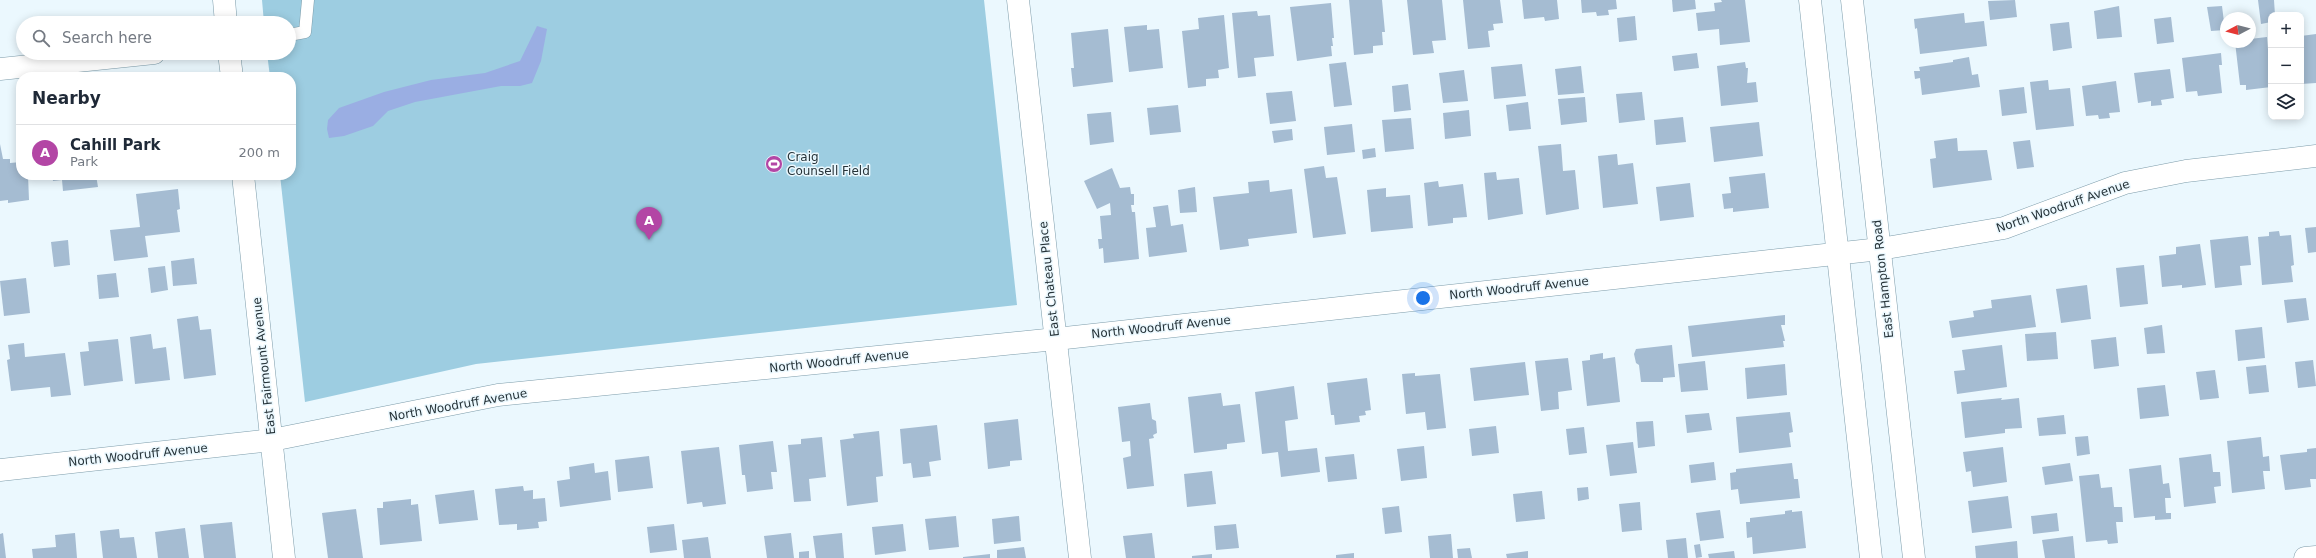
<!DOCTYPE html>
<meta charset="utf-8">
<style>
body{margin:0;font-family:"DejaVu Sans",sans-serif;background:#f2f2f3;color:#1f2937}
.controls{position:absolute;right:12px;top:12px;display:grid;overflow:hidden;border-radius:8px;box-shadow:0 2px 10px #0003}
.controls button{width:36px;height:36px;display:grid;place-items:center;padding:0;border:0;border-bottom:1px solid #e0e1e3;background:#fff;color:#1f2937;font:20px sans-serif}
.compass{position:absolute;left:2220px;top:12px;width:36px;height:36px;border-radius:50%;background:#fff;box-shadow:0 2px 10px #0003;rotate:263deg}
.you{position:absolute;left:1423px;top:298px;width:14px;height:14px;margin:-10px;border:3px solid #fff;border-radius:50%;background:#1a73e8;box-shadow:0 0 0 6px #1a73e833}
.badge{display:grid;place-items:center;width:26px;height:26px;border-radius:50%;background:#b346a5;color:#fff;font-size:13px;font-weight:700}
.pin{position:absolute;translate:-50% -33px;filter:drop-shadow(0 1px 2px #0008)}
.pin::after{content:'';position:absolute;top:21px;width:14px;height:12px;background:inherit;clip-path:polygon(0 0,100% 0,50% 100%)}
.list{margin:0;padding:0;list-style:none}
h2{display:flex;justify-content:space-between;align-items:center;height:52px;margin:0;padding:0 16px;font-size:17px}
h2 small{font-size:13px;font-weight:400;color:#747a83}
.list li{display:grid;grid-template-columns:26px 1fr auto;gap:12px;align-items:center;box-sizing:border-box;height:56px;padding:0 16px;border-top:1px solid #e0e1e3}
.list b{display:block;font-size:15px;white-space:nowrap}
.list p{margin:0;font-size:13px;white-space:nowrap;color:#747a83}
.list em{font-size:13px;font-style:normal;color:#747a83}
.icon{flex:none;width:22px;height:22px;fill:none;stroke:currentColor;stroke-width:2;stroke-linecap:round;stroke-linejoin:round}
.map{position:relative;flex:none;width:2316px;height:558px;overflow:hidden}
.search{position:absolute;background:#fff;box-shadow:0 2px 10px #0003;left:16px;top:16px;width:280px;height:44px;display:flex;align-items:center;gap:10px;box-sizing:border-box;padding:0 14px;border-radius:22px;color:#747a83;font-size:15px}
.panel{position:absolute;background:#fff;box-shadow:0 2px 10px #0003;left:16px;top:72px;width:280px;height:108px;border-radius:16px}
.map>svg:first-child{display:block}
.green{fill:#9dcde1}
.water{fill:#9aaee3}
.building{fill:#a5bcd2}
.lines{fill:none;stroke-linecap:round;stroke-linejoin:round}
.service-casing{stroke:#7d9caa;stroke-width:13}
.minor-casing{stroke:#7d9caa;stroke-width:23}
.secondary-casing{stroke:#7d9caa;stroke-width:23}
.service{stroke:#fff;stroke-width:12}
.minor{stroke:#fff;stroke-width:22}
.secondary{stroke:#fff;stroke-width:22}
.labels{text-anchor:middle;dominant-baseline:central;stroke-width:3;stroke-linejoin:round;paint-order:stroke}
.poi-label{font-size:12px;fill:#263339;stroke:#ebf8fe;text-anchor:start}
.street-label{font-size:12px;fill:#263339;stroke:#ebf8fe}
</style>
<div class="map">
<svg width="2316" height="558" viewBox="0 0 2316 558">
<rect width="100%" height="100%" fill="#ebf8fe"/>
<polygon class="green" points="262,0 984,0 1017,305 476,364 305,402 280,175 291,175 291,77 270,77 267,53 289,53 289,23 264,23"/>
<polygon class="water" points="537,26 547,29 541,61 532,83 520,86 501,86 415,102 388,111 373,126 344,136 329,138 327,129 328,120 339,108 384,92 431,80 485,73 520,61"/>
<g class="building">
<polygon points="1349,0 1382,0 1385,32 1382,32 1383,45 1373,46 1373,53 1354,55"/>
<polygon points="1407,0 1442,0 1446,40 1432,41 1434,53 1413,55"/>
<polygon points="1463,0 1500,0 1503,23 1493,24 1494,30 1488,31 1490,47 1468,49"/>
<polygon points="1522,0 1557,0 1559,19 1545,21 1544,17 1524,19"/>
<polygon points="1581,0 1616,0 1617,9 1608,10 1609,15 1597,16 1596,12 1582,13"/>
<polygon points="1672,0 1695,0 1696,9 1673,12"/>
<polygon points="1721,0 1745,0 1750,42 1720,45 1719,29 1698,31 1696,13 1715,11 1714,3 1722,2"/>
<polygon points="2015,0 2017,17 1990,20 1988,1"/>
<polygon points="2258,0 2274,0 2275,15 2271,15 2271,22 2261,24"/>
<polygon points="1331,3 1334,38 1332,38 1333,46 1331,46 1332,56 1297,61 1290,7"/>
<polygon points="2119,6 2122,37 2097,39 2094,11"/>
<polygon points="2222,6 2225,30 2211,31 2207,7"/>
<polygon points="1257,11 1258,16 1270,15 1274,56 1254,58 1256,76 1238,78 1232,13"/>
<polygon points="1964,13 1965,23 1984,21 1987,46 1920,54 1917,28 1915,29 1914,19"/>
<polygon points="1224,15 1229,68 1218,70 1219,78 1206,79 1206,86 1188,88 1182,31 1199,29 1198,18"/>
<polygon points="1635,16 1637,40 1619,42 1617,18"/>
<polygon points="2171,17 2174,42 2157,44 2154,19"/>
<polygon points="2069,22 2072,48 2053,51 2050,24"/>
<polygon points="1147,25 1147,30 1159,29 1163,68 1129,72 1124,27"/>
<polygon points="1108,29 1113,82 1073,87 1071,68 1074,68 1071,33"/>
<polygon points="2316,34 2316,83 2301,84 2301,36"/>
<polygon points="2267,37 2271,87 2246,90 2246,85 2240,85 2235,42 2250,42 2250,39"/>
<polygon points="1697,53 1699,68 1674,71 1672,56"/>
<polygon points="2221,53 2222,65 2219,65 2222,93 2198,96 2197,91 2186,92 2182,58"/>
<polygon points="1969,57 1972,75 1978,74 1980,87 1922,95 1920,78 1915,79 1914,71 1920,71 1919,67 1953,62 1953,60"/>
<polygon points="1346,62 1352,105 1334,107 1329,64"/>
<polygon points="1745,62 1746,68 1748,68 1747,83 1756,82 1758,102 1721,106 1717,66"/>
<polygon points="1522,64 1526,96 1494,99 1491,67"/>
<polygon points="1581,66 1584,93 1558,95 1555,69"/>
<polygon points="2170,69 2174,98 2161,100 2162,105 2151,106 2151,101 2138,103 2134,73"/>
<polygon points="1464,70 1468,101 1443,103 1439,73"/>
<polygon points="2048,80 2049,90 2070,88 2074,126 2036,130 2030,82"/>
<polygon points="2116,81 2120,112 2109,113 2110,118 2099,119 2098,115 2086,116 2082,86"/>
<polygon points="1408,84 1411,110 1394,112 1392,86"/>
<polygon points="2024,87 2027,113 2002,116 1999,90"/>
<polygon points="1292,91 1296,121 1270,124 1266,93"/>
<polygon points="1642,92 1645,120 1619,123 1616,94"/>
<polygon points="1585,97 1587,122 1561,125 1558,99"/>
<polygon points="1528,102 1531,129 1509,131 1506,105"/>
<polygon points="1178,105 1181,132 1150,135 1147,108"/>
<polygon points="1469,110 1471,136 1445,139 1443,113"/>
<polygon points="1111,112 1114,142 1090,145 1087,114"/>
<polygon points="1683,117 1686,142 1656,145 1654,120"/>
<polygon points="1411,118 1414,149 1385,152 1382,120"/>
<polygon points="1759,122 1763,156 1714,162 1710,127"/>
<polygon points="1352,124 1355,152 1327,155 1324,127"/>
<polygon points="1292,129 1293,140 1274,143 1272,131"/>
<polygon points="1957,138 1958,151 1987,150 1992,180 1933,188 1930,159 1936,158 1934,141"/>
<polygon points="2030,140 2034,167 2017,169 2013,142"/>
<polygon points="0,144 3,159 10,159 10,163 21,162 21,175 28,175 29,200 8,203 8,200 0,201"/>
<polygon points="1561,144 1563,171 1575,170 1579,209 1546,215 1538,146"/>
<polygon points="1375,148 1376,157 1363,159 1362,150"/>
<polygon points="1617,154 1618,165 1633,163 1638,204 1603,208 1598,156"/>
<polygon points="1324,166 1326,178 1337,177 1346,234 1313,238 1304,169"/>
<polygon points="1112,168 1120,188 1130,187 1131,194 1134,194 1134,205 1131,205 1132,212 1135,212 1139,259 1104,263 1103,248 1099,249 1098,239 1102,239 1100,216 1111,215 1110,203 1097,209 1084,181"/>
<polygon points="1496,172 1497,180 1519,178 1523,214 1488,220 1484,173"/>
<polygon points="1765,173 1769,208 1733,212 1733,208 1724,209 1722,194 1731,193 1729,177"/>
<polygon points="52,175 96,175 98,187 63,191 62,180 53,181"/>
<polygon points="109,175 132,175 132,176 110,178"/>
<polygon points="1269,180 1270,192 1292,189 1297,233 1248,239 1249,246 1220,250 1213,197 1249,193 1248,182"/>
<polygon points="1438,181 1439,187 1463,184 1467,217 1453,218 1453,223 1428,226 1424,183"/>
<polygon points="1690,183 1694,217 1660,221 1656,187"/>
<polygon points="1195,187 1197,212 1180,213 1178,190"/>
<polygon points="1386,188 1386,197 1410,195 1413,228 1371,232 1367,190"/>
<polygon points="178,189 180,209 177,210 180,232 145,236 148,257 114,261 110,230 140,227 136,194"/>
<polygon points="1168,205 1171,226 1183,224 1187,252 1149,257 1146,228 1156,227 1153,207"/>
<polygon points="2316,227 2316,252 2308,253 2305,228"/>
<polygon points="2279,231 2280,236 2291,235 2294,265 2291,266 2293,282 2262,285 2258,237 2269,236 2269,232"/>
<polygon points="2248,236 2251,265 2240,266 2242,285 2215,288 2210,240"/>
<polygon points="68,240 70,265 54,267 51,242"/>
<polygon points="2200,244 2206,285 2182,288 2182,285 2162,287 2159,256 2176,254 2176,247"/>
<polygon points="194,258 197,284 173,286 171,261"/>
<polygon points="2144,265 2148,304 2120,307 2116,268"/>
<polygon points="165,266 168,290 151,293 148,268"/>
<polygon points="116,273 119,297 99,299 97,275"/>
<polygon points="26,278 30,313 4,316 0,281"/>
<polygon points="2087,285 2091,319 2061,323 2056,289"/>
<polygon points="2031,295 2036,327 1952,338 1949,321 1974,317 1973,311 1992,308 1991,300"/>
<polygon points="2306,298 2309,320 2287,323 2284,300"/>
<polygon points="1785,315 1785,325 1781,325 1785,341 1783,341 1784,347 1692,357 1688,326"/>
<polygon points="198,316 200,330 211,329 216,375 184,379 177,319"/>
<polygon points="2162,325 2165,353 2147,354 2144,328"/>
<polygon points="2262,327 2265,358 2238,361 2235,330"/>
<polygon points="2056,332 2058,359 2027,361 2025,334"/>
<polygon points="151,334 153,349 166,347 170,380 135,384 130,337"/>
<polygon points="2116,337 2119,366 2094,369 2091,340"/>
<polygon points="118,339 123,381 84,386 80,352 89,351 88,342"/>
<polygon points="24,343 25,357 65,353 71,395 51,397 50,387 11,391 7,360 10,359 8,345"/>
<polygon points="1672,345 1675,377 1663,378 1663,382 1641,382 1639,365 1636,363 1634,354 1636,349"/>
<polygon points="2002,345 2007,387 1957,394 1954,371 1965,370 1962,350"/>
<polygon points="1603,353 1603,359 1615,357 1620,402 1587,406 1582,361 1590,360 1590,355"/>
<polygon points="1568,358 1572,390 1558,392 1559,409 1541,411 1535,361"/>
<polygon points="2313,360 2316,386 2298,388 2295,362"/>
<polygon points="1705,361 1708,390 1681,392 1678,364"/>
<polygon points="1525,362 1529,395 1474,401 1470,368"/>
<polygon points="1785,364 1787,395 1747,399 1745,368"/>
<polygon points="2266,365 2269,392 2249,394 2246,367"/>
<polygon points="2215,370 2219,398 2200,400 2196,372"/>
<polygon points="1415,373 1415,376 1440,374 1446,428 1427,430 1425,412 1406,414 1402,374"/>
<polygon points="1367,378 1371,410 1365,411 1366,415 1359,416 1360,422 1335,425 1334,415 1331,415 1327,383"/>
<polygon points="2165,385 2169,416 2140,419 2137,388"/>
<polygon points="1294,386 1298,419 1285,421 1288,451 1317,448 1320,472 1281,477 1278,452 1262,454 1255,392"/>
<polygon points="1221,393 1223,406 1240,404 1245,442 1227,444 1227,449 1194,453 1188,397"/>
<polygon points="2002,398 2001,400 2019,398 2022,428 2005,429 2005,433 1965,438 1961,402"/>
<polygon points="1150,403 1152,419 1156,421 1157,433 1153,435 1154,438 1149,439 1154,486 1127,489 1123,458 1131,456 1130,441 1122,442 1118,407"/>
<polygon points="1790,412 1793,432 1789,433 1791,447 1739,453 1736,417"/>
<polygon points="1709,413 1712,430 1687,433 1685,415"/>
<polygon points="2064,415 2066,434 2039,436 2037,418"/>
<polygon points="1018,419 1022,460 1010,461 1010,466 988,469 984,423"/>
<polygon points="1653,421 1655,446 1638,448 1636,422"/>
<polygon points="937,425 941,460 929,462 931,476 913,478 911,463 903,464 900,429"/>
<polygon points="1496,426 1499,453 1472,456 1469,429"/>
<polygon points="1584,427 1587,453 1569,455 1566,429"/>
<polygon points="879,431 883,476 876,477 878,502 847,506 840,440 854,438 853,434"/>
<polygon points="2088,436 2090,454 2077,456 2075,437"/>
<polygon points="822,437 826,477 809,479 811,501 794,502 788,445 801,444 801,439"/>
<polygon points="2261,437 2263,457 2269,456 2270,471 2263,471 2265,489 2232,493 2227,441"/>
<polygon points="773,441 777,472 771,472 773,489 747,492 745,475 742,475 739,445"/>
<polygon points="1633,442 1637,473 1610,476 1606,445"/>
<polygon points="1424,446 1427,478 1401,481 1397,449"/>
<polygon points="719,447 726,504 703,507 702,502 687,504 681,451"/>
<polygon points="2003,447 2007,482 1973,487 1971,471 1966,472 1963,452"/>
<polygon points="2316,448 2316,479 2310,479 2311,487 2285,490 2280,455 2307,452 2307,449"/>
<polygon points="1354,454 1357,479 1328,482 1325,457"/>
<polygon points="2211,454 2213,472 2220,472 2221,486 2214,487 2216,503 2184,507 2179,458"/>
<polygon points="649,456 653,488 618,492 615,460"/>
<polygon points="1714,462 1716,480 1691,483 1689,465"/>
<polygon points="594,463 595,473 608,471 611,500 560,507 557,481 570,479 569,467"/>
<polygon points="1792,463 1794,479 1798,479 1800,498 1740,504 1738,489 1731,490 1730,473 1736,472 1736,469"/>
<polygon points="2070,463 2073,481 2045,485 2042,467"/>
<polygon points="2161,465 2163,484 2169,483 2171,498 2165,498 2166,513 2171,513 2171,519 2155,520 2155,516 2134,518 2129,469"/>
<polygon points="1212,471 1216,504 1187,507 1184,474"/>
<polygon points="2099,474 2101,488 2112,487 2114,507 2122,507 2123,522 2116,522 2118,543 2108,544 2107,540 2086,542 2079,476"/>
<polygon points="523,486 524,491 533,490 533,499 545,498 547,521 538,522 539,528 517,530 517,524 499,525 495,489"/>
<polygon points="1588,487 1589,499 1578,501 1577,488"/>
<polygon points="474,490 478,520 439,524 435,495"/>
<polygon points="1542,491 1545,519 1516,522 1513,494"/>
<polygon points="2008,496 2012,528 1972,533 1968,501"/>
<polygon points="411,499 411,505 418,504 422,541 380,545 377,508 383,508 383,502"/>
<polygon points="1640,502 1642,530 1622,532 1619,504"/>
<polygon points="1399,506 1402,532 1385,534 1382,508"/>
<polygon points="356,509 363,558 328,558 322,513"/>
<polygon points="1720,510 1724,538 1700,541 1696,513"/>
<polygon points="1792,510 1792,512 1802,511 1806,548 1753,554 1752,537 1747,538 1746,522 1750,522 1750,518 1785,514 1785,511"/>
<polygon points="2057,513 2059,531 2033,534 2031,516"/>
<polygon points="956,516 959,547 929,550 925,519"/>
<polygon points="1019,516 1021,541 994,544 992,519"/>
<polygon points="232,522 236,558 204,558 200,525"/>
<polygon points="674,524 677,550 650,553 647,527"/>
<polygon points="903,524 906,551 875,555 872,527"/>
<polygon points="1236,524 1239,548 1216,550 1214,526"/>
<polygon points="185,528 189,558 158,558 155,532"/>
<polygon points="119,529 120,538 134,537 137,558 103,558 100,531"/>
<polygon points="3,533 6,558 0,558 0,534"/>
<polygon points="75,533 77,558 33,558 32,549 56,547 55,535"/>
<polygon points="791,533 794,558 767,558 764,536"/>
<polygon points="842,533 844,558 816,558 813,536"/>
<polygon points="1152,533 1155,558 1126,558 1123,536"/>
<polygon points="1451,534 1453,558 1430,558 1428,536"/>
<polygon points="2073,536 2075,558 2045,558 2042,540"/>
<polygon points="708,537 711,558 684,558 682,540"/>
<polygon points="1686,538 1688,558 1668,558 1666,540"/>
<polygon points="2017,541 2018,558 1976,558 1975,546"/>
<polygon points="1700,544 1702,557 1696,558 1694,545"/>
<polygon points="1024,547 1026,558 997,558 997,550"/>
<polygon points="1470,548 1472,558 1458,558 1457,549"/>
<polygon points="809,551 809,558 799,558 799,552"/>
<polygon points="1528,551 1528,558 1507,558 1506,554"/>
<polygon points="1734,551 1735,558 1709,558 1708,554"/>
<polygon points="1354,553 1354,558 1336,558 1336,555"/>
<polygon points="990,554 990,558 963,558 963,557"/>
<polygon points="1212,554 1212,558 1192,558 1192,556"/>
</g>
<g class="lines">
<g class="service-casing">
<polyline id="service" points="289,35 305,32 308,0"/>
</g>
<g class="minor-casing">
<g id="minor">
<polyline points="224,0 226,23"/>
<polyline points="1018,0 1080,558"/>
<polyline points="229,53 232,77"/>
<polyline points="0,69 154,53"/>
<polyline points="243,175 284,558"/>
<polyline points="0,470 272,440 498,395 1056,339 1880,249 2004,228 2125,183 2186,171 2316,156"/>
<polyline points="2305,558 2316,557"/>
</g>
</g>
<g class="secondary-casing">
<g id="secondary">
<polyline points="1810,0 1871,558"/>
<polyline points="1852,0 1914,558"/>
</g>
</g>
<use href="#service" class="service"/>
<use href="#minor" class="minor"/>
<use href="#secondary" class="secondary"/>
</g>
<defs>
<g id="stadium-disc" transform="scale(0.9)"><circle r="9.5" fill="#b346a5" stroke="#ebf8fe"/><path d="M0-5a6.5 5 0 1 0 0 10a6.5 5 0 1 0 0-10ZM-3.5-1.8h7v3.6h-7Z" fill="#fff"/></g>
</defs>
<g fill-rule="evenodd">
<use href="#stadium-disc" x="774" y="164"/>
</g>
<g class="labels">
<g class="poi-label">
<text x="787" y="157">Craig<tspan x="787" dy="14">Counsell Field</tspan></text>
</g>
<g class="street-label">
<text transform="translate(2063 206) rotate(-19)">North Woodruff Avenue</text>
<text transform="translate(1049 279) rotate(-96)">East Chateau Place</text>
<text transform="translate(1883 279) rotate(-96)">East Hampton Road</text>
<text transform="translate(1519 288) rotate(-6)">North Woodruff Avenue</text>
<text transform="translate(1161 327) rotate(-6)">North Woodruff Avenue</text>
<text transform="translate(839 361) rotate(-6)">North Woodruff Avenue</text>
<text transform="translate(264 366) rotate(-96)">East Fairmount Avenue</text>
<text transform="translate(458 405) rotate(-10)">North Woodruff Avenue</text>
<text transform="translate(138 455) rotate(-6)">North Woodruff Avenue</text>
</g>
</g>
</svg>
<div class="controls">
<button>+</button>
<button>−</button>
<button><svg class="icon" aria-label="layers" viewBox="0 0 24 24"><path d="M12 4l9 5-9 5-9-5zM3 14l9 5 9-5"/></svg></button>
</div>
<svg class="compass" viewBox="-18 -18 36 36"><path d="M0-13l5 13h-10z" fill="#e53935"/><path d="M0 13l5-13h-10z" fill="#747a83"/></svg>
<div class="you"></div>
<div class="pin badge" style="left:649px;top:240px">A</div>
<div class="search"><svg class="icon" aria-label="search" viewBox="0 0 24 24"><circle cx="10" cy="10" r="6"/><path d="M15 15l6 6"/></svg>Search here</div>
<section class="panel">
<h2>Nearby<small></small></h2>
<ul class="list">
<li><span class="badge">A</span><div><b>Cahill Park</b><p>Park</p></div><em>200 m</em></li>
</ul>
</section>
</div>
